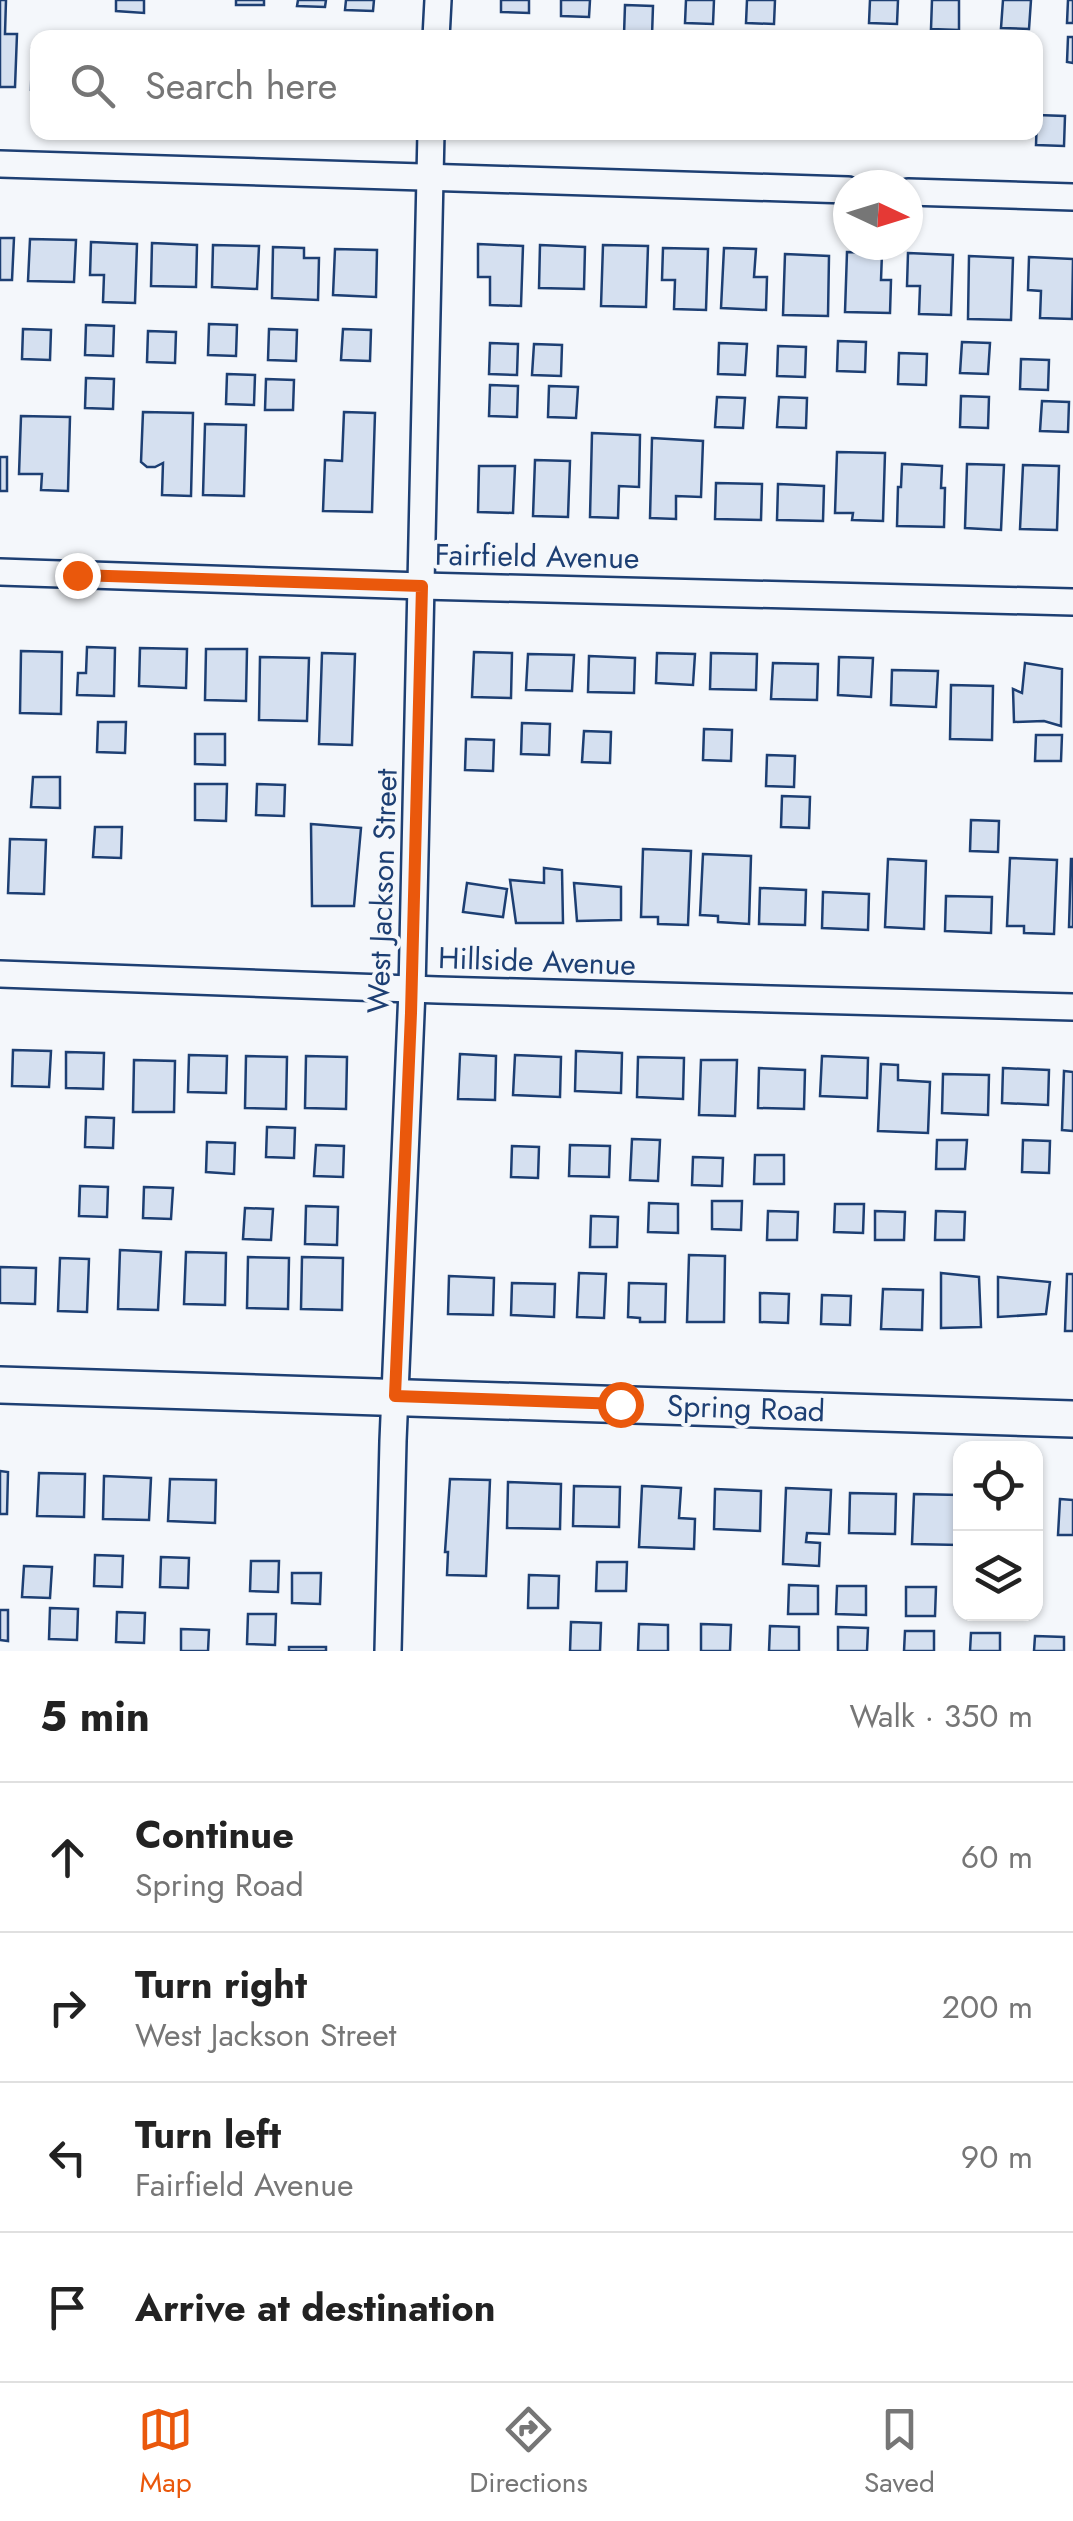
<!DOCTYPE html>
<meta charset="utf-8">
<style>
body{margin:0;font-family:Jost,sans-serif;background:#f2f2f2;color:#222}
.controls{position:absolute;right:30px;bottom:30px;display:grid;overflow:hidden;border-radius:20px;box-shadow:0 2px 8px #0004}
.controls button{width:90px;height:90px;display:grid;place-items:center;padding:0;border:0;border-bottom:2px solid #e0e0e0;background:#fff;color:#222;font:50px sans-serif}
.compass{position:absolute;left:833px;top:170px;width:90px;height:90px;border-radius:50%;background:#fff;box-shadow:0 2px 8px #0004;rotate:94deg}
.stop{position:absolute;width:30px;height:30px;margin:-22px;border:8px solid #ea580c;border-radius:50%;background:#fff}
.stop.end{background:#ea580c;border-color:#fff;box-shadow:0 2px 10px #0008}
.list{margin:0;padding:0;list-style:none}
h2{display:flex;justify-content:space-between;align-items:center;height:130px;margin:0;padding:0 40px;font-size:42px}
h2 small{font-size:32px;font-weight:400;color:#767676}
.list li{display:grid;grid-template-columns:65px 1fr auto;gap:30px;align-items:center;box-sizing:border-box;height:150px;padding:0 40px;border-top:2px solid #e0e0e0}
.list b{display:block;font-size:38px;white-space:nowrap}
.list p{margin:0;font-size:32px;white-space:nowrap;color:#767676}
.list em{font-size:32px;font-style:normal;color:#767676}
.icon{flex:none;width:55px;height:55px;fill:none;stroke:currentColor;stroke-width:2;stroke-linecap:round;stroke-linejoin:round}
.map{position:relative;flex:none;width:1073px;height:1651px;overflow:hidden}
.search{position:absolute;background:#fff;box-shadow:0 2px 8px #0004;left:30px;right:30px;top:30px;height:110px;display:flex;align-items:center;gap:25px;box-sizing:border-box;padding:0 35px;border-radius:20px;color:#767676;font-size:38px}
.sheet{height:730px;background:#fff}
nav{display:flex;justify-content:space-around;align-items:center;box-sizing:border-box;height:140px;border-top:2px solid #e0e0e0;background:#fff;font-size:28px;color:#767676}
nav a{display:grid;justify-items:center;gap:5px}
nav .on{color:#ea580c}
.map>svg:first-child{display:block}
.building{fill:#d5e0f0;stroke:#1d3f73;stroke-width:2.5}
.lines{fill:none;stroke-linecap:round;stroke-linejoin:round}
.street-casing{stroke:#1d3f73;stroke-width:30}
.secondary-casing{stroke:#1d3f73;stroke-width:40}
.street{stroke:#f4f7fb;stroke-width:25}
.secondary{stroke:#f4f7fb;stroke-width:35}
.route{stroke:#ea580c;stroke-width:12}
.labels{text-anchor:middle;dominant-baseline:central;stroke-width:8;stroke-linejoin:round;paint-order:stroke}
.street-label{font-size:30px;fill:#1d3f73;stroke:#f4f7fb}
</style>
<div class="map">
<svg width="1073" height="1651" viewBox="0 0 1073 1651">
<rect width="100%" height="100%" fill="#f4f7fb"/>
<g class="building">
<polygon points="0,0 6,0 5,34 17,34 15,87 0,87"/>
<polygon points="116,0 144,0 144,13 116,11"/>
<rect x="236" y="0" width="28" height="5"/>
<polygon points="298,0 326,0 325,7 297,6"/>
<polygon points="346,0 374,0 373,11 345,10"/>
<polygon points="501,0 529,0 529,13 501,12"/>
<polygon points="561,0 590,0 589,17 561,16"/>
<polygon points="686,0 714,0 713,24 685,23"/>
<polygon points="747,0 775,0 774,24 746,23"/>
<polygon points="870,0 898,0 897,24 869,23"/>
<polygon points="932,0 959,0 959,30 931,29"/>
<polygon points="1003,0 1031,0 1029,29 1001,28"/>
<polygon points="1068,0 1073,0 1073,23 1067,23"/>
<polygon points="625,5 653,6 652,36 624,35"/>
<polygon points="154,32 187,33 187,38 154,38"/>
<polygon points="218,32 261,34 261,38 217,38"/>
<polygon points="279,34 323,35 323,38 279,38"/>
<polygon points="1068,37 1073,37 1073,63 1067,62"/>
<polygon points="32,48 38,48 38,91 31,90"/>
<polygon points="1037,115 1065,116 1064,146 1036,145"/>
<polygon points="0,238 14,238 12,280 0,280"/>
<polygon points="30,239 76,240 74,282 28,281"/>
<polygon points="91,242 137,244 135,303 103,302 104,275 90,275"/>
<polygon points="152,243 197,245 196,287 151,286"/>
<polygon points="478,244 523,246 521,306 490,305 490,277 478,277"/>
<polygon points="213,245 259,246 257,289 212,287"/>
<polygon points="540,245 585,247 584,289 539,288"/>
<polygon points="603,245 648,246 646,307 601,306"/>
<polygon points="273,247 304,248 304,258 319,258 318,300 272,298"/>
<polygon points="663,248 708,249 706,310 674,309 675,280 662,280"/>
<polygon points="724,248 756,249 754,277 767,277 766,310 721,308"/>
<polygon points="335,249 377,250 376,297 333,295"/>
<polygon points="847,252 882,253 881,280 891,280 890,313 845,312"/>
<polygon points="908,253 953,255 951,315 919,314 920,286 907,286"/>
<polygon points="785,254 829,256 828,316 783,315"/>
<polygon points="969,256 1013,258 1011,320 968,319"/>
<polygon points="1029,257 1073,259 1072,319 1040,318 1041,291 1028,290"/>
<polygon points="209,324 237,325 236,356 208,355"/>
<polygon points="86,325 114,326 113,356 85,355"/>
<polygon points="23,329 51,330 50,360 22,359"/>
<polygon points="269,329 297,330 296,361 268,360"/>
<polygon points="343,329 371,330 370,361 341,360"/>
<polygon points="148,331 176,332 175,363 147,362"/>
<polygon points="838,341 866,342 865,372 837,371"/>
<polygon points="962,342 990,343 988,374 960,373"/>
<polygon points="490,343 518,344 517,375 489,374"/>
<polygon points="719,343 747,344 745,375 718,374"/>
<polygon points="534,344 562,345 561,376 532,375"/>
<polygon points="778,346 806,347 805,377 777,376"/>
<polygon points="899,353 927,354 926,385 898,384"/>
<polygon points="1021,359 1049,360 1048,390 1020,389"/>
<polygon points="227,374 255,375 254,405 226,404"/>
<polygon points="86,378 114,379 113,409 85,408"/>
<polygon points="266,379 294,380 293,410 265,410"/>
<polygon points="490,385 518,386 517,417 489,416"/>
<polygon points="549,386 578,387 576,418 548,417"/>
<polygon points="961,396 989,397 988,428 960,427"/>
<polygon points="717,397 745,398 743,428 715,427"/>
<polygon points="779,397 807,398 806,428 777,427"/>
<polygon points="1042,401 1069,402 1068,432 1040,431"/>
<polygon points="143,412 193,413 191,496 162,495 163,463 155,467 147,467 141,462"/>
<polygon points="344,412 375,413 372,512 323,511 325,460 342,461"/>
<polygon points="21,416 70,417 68,491 41,490 42,474 19,474"/>
<polygon points="205,424 246,425 244,496 203,495"/>
<polygon points="592,433 640,435 639,487 619,486 618,518 590,517"/>
<polygon points="652,438 703,441 701,497 676,496 676,519 650,518"/>
<polygon points="837,452 885,453 883,521 852,520 853,513 835,513"/>
<rect x="0" y="457" width="7" height="34"/>
<polygon points="535,460 570,461 568,517 533,516"/>
<polygon points="902,464 942,466 941,488 945,488 944,527 897,526 898,487 901,487"/>
<polygon points="967,464 1004,465 1001,530 965,528"/>
<polygon points="1023,465 1059,466 1057,530 1020,529"/>
<polygon points="479,466 515,466 513,513 478,512"/>
<polygon points="716,483 762,484 761,520 715,519"/>
<polygon points="778,484 824,486 823,521 777,520"/>
<polygon points="87,647 115,648 114,696 77,695 78,673 86,673"/>
<polygon points="140,648 187,649 186,688 139,686"/>
<polygon points="206,649 247,649 246,701 205,700"/>
<polygon points="21,651 62,652 61,714 20,713"/>
<polygon points="474,652 512,653 511,698 472,697"/>
<polygon points="322,653 355,654 352,745 319,744"/>
<polygon points="657,653 695,654 693,685 656,683"/>
<polygon points="711,653 757,654 756,690 710,689"/>
<polygon points="528,654 574,655 572,691 526,690"/>
<polygon points="589,656 635,658 634,693 588,692"/>
<polygon points="260,657 309,658 307,721 259,720"/>
<polygon points="839,657 873,658 871,697 838,695"/>
<polygon points="773,663 818,664 817,700 771,699"/>
<polygon points="1025,663 1062,669 1061,726 1044,721 1014,722 1013,689 1022,693"/>
<polygon points="892,670 938,671 936,707 891,705"/>
<polygon points="951,685 993,686 992,740 950,739"/>
<polygon points="98,722 126,722 125,753 97,752"/>
<polygon points="522,723 550,724 549,755 521,754"/>
<polygon points="704,729 732,730 731,761 703,760"/>
<polygon points="584,731 611,732 610,763 582,762"/>
<polygon points="195,734 225,734 225,765 195,764"/>
<polygon points="1036,735 1062,735 1061,761 1035,761"/>
<polygon points="466,739 494,740 493,771 465,770"/>
<polygon points="767,755 795,756 794,787 766,786"/>
<polygon points="33,777 60,777 60,808 31,807"/>
<polygon points="195,784 227,784 226,821 195,820"/>
<polygon points="257,784 285,785 284,816 256,815"/>
<polygon points="782,796 810,797 809,828 781,827"/>
<polygon points="971,820 999,821 998,852 970,851"/>
<polygon points="311,824 361,828 354,906 312,906"/>
<polygon points="95,827 122,827 121,858 93,857"/>
<polygon points="10,839 46,840 44,894 8,893"/>
<polygon points="643,849 691,851 688,925 658,924 658,917 641,917"/>
<polygon points="703,854 751,856 749,924 718,922 718,916 700,915"/>
<polygon points="1010,858 1057,860 1054,934 1024,933 1024,926 1007,926"/>
<polygon points="888,859 926,861 924,929 885,927"/>
<polygon points="1071,859 1073,859 1073,927 1069,927"/>
<polygon points="544,868 562,870 563,923 516,923 510,880 544,883"/>
<polygon points="467,883 507,889 503,917 463,912"/>
<polygon points="574,883 621,887 621,920 577,921"/>
<polygon points="760,888 806,890 805,925 759,924"/>
<polygon points="823,892 869,894 868,930 822,928"/>
<polygon points="946,896 992,897 991,933 945,931"/>
<polygon points="13,1050 51,1051 49,1087 12,1086"/>
<polygon points="576,1051 622,1053 621,1093 575,1091"/>
<polygon points="66,1052 104,1053 103,1089 66,1088"/>
<polygon points="460,1054 496,1056 495,1100 458,1099"/>
<polygon points="189,1055 227,1056 226,1093 188,1092"/>
<polygon points="515,1055 561,1057 560,1097 513,1095"/>
<polygon points="246,1056 287,1057 286,1109 245,1108"/>
<polygon points="306,1056 347,1057 346,1109 305,1108"/>
<polygon points="822,1056 868,1058 867,1098 820,1096"/>
<polygon points="638,1057 684,1058 683,1099 637,1097"/>
<polygon points="134,1060 175,1061 174,1112 133,1112"/>
<polygon points="701,1060 737,1060 735,1116 699,1115"/>
<polygon points="881,1064 898,1065 898,1080 930,1082 928,1133 878,1131"/>
<polygon points="759,1068 805,1070 804,1109 758,1108"/>
<polygon points="1003,1068 1049,1070 1048,1105 1002,1103"/>
<polygon points="1064,1071 1073,1072 1073,1131 1062,1130"/>
<polygon points="943,1074 989,1075 988,1115 942,1113"/>
<polygon points="86,1117 114,1118 113,1148 85,1147"/>
<polygon points="267,1127 295,1128 294,1158 266,1157"/>
<polygon points="632,1139 660,1140 658,1181 630,1180"/>
<polygon points="937,1140 967,1140 965,1169 936,1169"/>
<polygon points="1023,1140 1050,1141 1049,1173 1022,1172"/>
<polygon points="207,1142 235,1143 234,1174 206,1172"/>
<polygon points="316,1145 344,1146 343,1177 314,1176"/>
<polygon points="570,1145 610,1146 609,1177 569,1176"/>
<polygon points="512,1146 539,1147 538,1178 511,1177"/>
<polygon points="755,1155 784,1155 784,1184 754,1184"/>
<polygon points="693,1157 723,1158 722,1186 692,1185"/>
<polygon points="80,1186 108,1187 107,1217 79,1216"/>
<polygon points="144,1187 173,1188 171,1219 143,1218"/>
<polygon points="712,1201 742,1201 741,1230 712,1229"/>
<polygon points="649,1203 678,1204 678,1233 648,1232"/>
<polygon points="835,1204 864,1204 863,1233 834,1232"/>
<polygon points="306,1206 338,1207 337,1245 305,1244"/>
<polygon points="245,1208 273,1209 271,1240 243,1239"/>
<polygon points="768,1211 798,1212 797,1240 767,1240"/>
<polygon points="875,1211 905,1212 904,1240 875,1240"/>
<polygon points="936,1211 965,1212 964,1240 935,1240"/>
<polygon points="591,1216 618,1217 617,1247 590,1247"/>
<polygon points="120,1250 161,1252 158,1310 118,1309"/>
<polygon points="186,1252 226,1253 225,1305 184,1304"/>
<polygon points="689,1255 725,1256 724,1322 687,1322"/>
<polygon points="248,1257 289,1258 288,1309 247,1308"/>
<polygon points="302,1257 343,1258 342,1310 301,1309"/>
<polygon points="60,1258 89,1259 87,1312 58,1311"/>
<polygon points="0,1267 36,1268 35,1304 0,1303"/>
<polygon points="579,1273 606,1274 604,1318 577,1317"/>
<polygon points="941,1273 979,1277 981,1327 941,1328"/>
<polygon points="1067,1274 1073,1274 1073,1331 1065,1331"/>
<polygon points="449,1276 494,1278 493,1315 448,1314"/>
<polygon points="998,1277 1050,1282 1046,1314 998,1317"/>
<polygon points="512,1283 555,1284 554,1317 511,1315"/>
<polygon points="629,1283 666,1284 665,1322 640,1322 640,1318 628,1317"/>
<polygon points="883,1289 923,1290 922,1330 881,1329"/>
<polygon points="760,1293 789,1294 788,1323 760,1322"/>
<polygon points="822,1295 851,1296 850,1325 821,1324"/>
<polygon points="0,1471 8,1472 7,1514 0,1514"/>
<polygon points="39,1473 85,1474 84,1517 37,1516"/>
<polygon points="104,1476 151,1478 149,1520 103,1519"/>
<polygon points="170,1479 216,1480 215,1523 168,1521"/>
<polygon points="450,1479 490,1480 486,1576 447,1575 448,1552 445,1552"/>
<polygon points="508,1482 561,1484 560,1529 507,1528"/>
<polygon points="574,1486 620,1487 619,1527 573,1526"/>
<polygon points="642,1486 681,1488 679,1518 695,1519 694,1549 639,1547"/>
<polygon points="786,1488 831,1490 829,1534 807,1533 806,1542 820,1543 819,1566 783,1564"/>
<polygon points="715,1489 761,1491 760,1531 714,1529"/>
<polygon points="850,1493 896,1494 895,1534 849,1533"/>
<polygon points="914,1494 960,1495 960,1545 912,1544"/>
<polygon points="1060,1499 1073,1500 1073,1535 1058,1535"/>
<polygon points="95,1555 123,1556 122,1587 94,1586"/>
<polygon points="161,1557 189,1558 188,1588 160,1587"/>
<polygon points="251,1561 279,1561 278,1592 250,1591"/>
<polygon points="597,1562 627,1562 626,1591 596,1591"/>
<polygon points="24,1566 52,1567 50,1598 22,1597"/>
<polygon points="292,1573 321,1573 320,1604 292,1603"/>
<polygon points="529,1575 559,1576 558,1608 528,1608"/>
<polygon points="789,1585 818,1586 818,1614 788,1614"/>
<polygon points="837,1586 866,1586 866,1615 836,1614"/>
<polygon points="906,1587 936,1587 935,1616 906,1616"/>
<polygon points="50,1608 78,1609 77,1640 49,1639"/>
<polygon points="0,1610 8,1610 8,1641 0,1640"/>
<polygon points="117,1612 145,1613 144,1643 116,1642"/>
<polygon points="248,1614 276,1614 275,1645 247,1644"/>
<polygon points="996,1614 1025,1614 1025,1619 996,1618"/>
<polygon points="571,1622 601,1623 600,1651 570,1651"/>
<polygon points="639,1624 668,1625 668,1651 638,1651"/>
<polygon points="701,1624 731,1625 730,1651 701,1651"/>
<polygon points="770,1626 799,1627 799,1651 769,1651"/>
<polygon points="838,1627 868,1628 867,1651 838,1651"/>
<polygon points="181,1629 209,1630 208,1651 181,1651"/>
<polygon points="905,1631 934,1631 934,1651 904,1651"/>
<polygon points="971,1633 1000,1633 1000,1651 970,1651"/>
<polygon points="1035,1636 1064,1637 1064,1651 1034,1651"/>
<rect x="289" y="1647" width="37" height="4"/>
</g>
<g class="lines">
<g class="street-casing">
<g id="street">
<polyline points="436,38 438,0"/>
<polyline points="0,164 848,190"/>
<polyline points="908,192 1073,197"/>
<polyline points="0,572 422,586 1073,602"/>
<polyline points="0,974 438,990 1073,1007"/>
<polyline points="388,1651 393,1441 412,990 431,132"/>
</g>
</g>
<g class="secondary-casing">
<polyline id="secondary" points="0,1385 1073,1419"/>
</g>
<use href="#street" class="street"/>
<use href="#secondary" class="secondary"/>
</g>
<g class="lines">
<polyline class="route" points="77,575 422,586 411,1013 395,1396 620,1404"/>
</g>
<g class="labels">
<g class="street-label">
<text transform="translate(537 556) rotate(1)">Fairfield Avenue</text>
<text transform="translate(382 891) rotate(-88)">West Jackson Street</text>
<text transform="translate(537 961) rotate(2)">Hillside Avenue</text>
<text transform="translate(746 1408) rotate(2)">Spring Road</text>
</g>
</g>
</svg>
<div class="controls">
<button><svg class="icon" aria-label="locate" viewBox="0 0 24 24"><circle cx="12" cy="12" r="6"/><path d="M12 2v4M12 18v4M2 12h4M18 12h4"/></svg></button>
<button><svg class="icon" aria-label="layers" viewBox="0 0 24 24"><path d="M12 4l9 5-9 5-9-5zM3 14l9 5 9-5"/></svg></button>
</div>
<svg class="compass" viewBox="-18 -18 36 36"><path d="M0-13l5 13h-10z" fill="#e53935"/><path d="M0 13l5-13h-10z" fill="#767676"/></svg>
<div class="stop" style="left:620px;top:1404px"></div>
<div class="stop end" style="left:77px;top:575px"></div>
<div class="search"><svg class="icon" aria-label="search" viewBox="0 0 24 24"><circle cx="10" cy="10" r="6"/><path d="M15 15l6 6"/></svg>Search here</div>
</div>
<section class="sheet">
<h2>5 min<small>Walk · 350 m</small></h2>
<ul class="list">
<li><svg class="icon" aria-label="ahead" viewBox="0 0 24 24"><path d="M12 20V5M6 11l6-6 6 6"/></svg><div><b>Continue</b><p>Spring Road</p></div><em>60 m</em></li>
<li><svg class="icon" aria-label="right" viewBox="0 0 24 24"><path d="M7 20v-9h11M14 6l5 5-5 5"/></svg><div><b>Turn right</b><p>West Jackson Street</p></div><em>200 m</em></li>
<li><svg class="icon" aria-label="left" viewBox="0 0 24 24"><path d="M17 20v-9H6M10 6l-5 5 5 5"/></svg><div><b>Turn left</b><p>Fairfield Avenue</p></div><em>90 m</em></li>
<li><svg class="icon" aria-label="arrive" viewBox="0 0 24 24"><path d="M6 21V4h12l-3 4 3 4H6"/></svg><div><b>Arrive at destination</b></div></li>
</ul>
</section>
<nav>
<a class="on"><svg class="icon" aria-label="map" viewBox="0 0 24 24"><path d="M3 6l6-2 6 2 6-2v14l-6 2-6-2-6 2zM9 4v14M15 6v14"/></svg>Map</a>
<a><svg class="icon" aria-label="directions" viewBox="0 0 24 24"><path d="M12 3l9 9-9 9-9-9zM9 14v-3h6M13 9l2 2-2 2"/></svg>Directions</a>
<a><svg class="icon" aria-label="saved" viewBox="0 0 24 24"><path d="M7 4h10v16l-5-4-5 4z"/></svg>Saved</a>
</nav>
